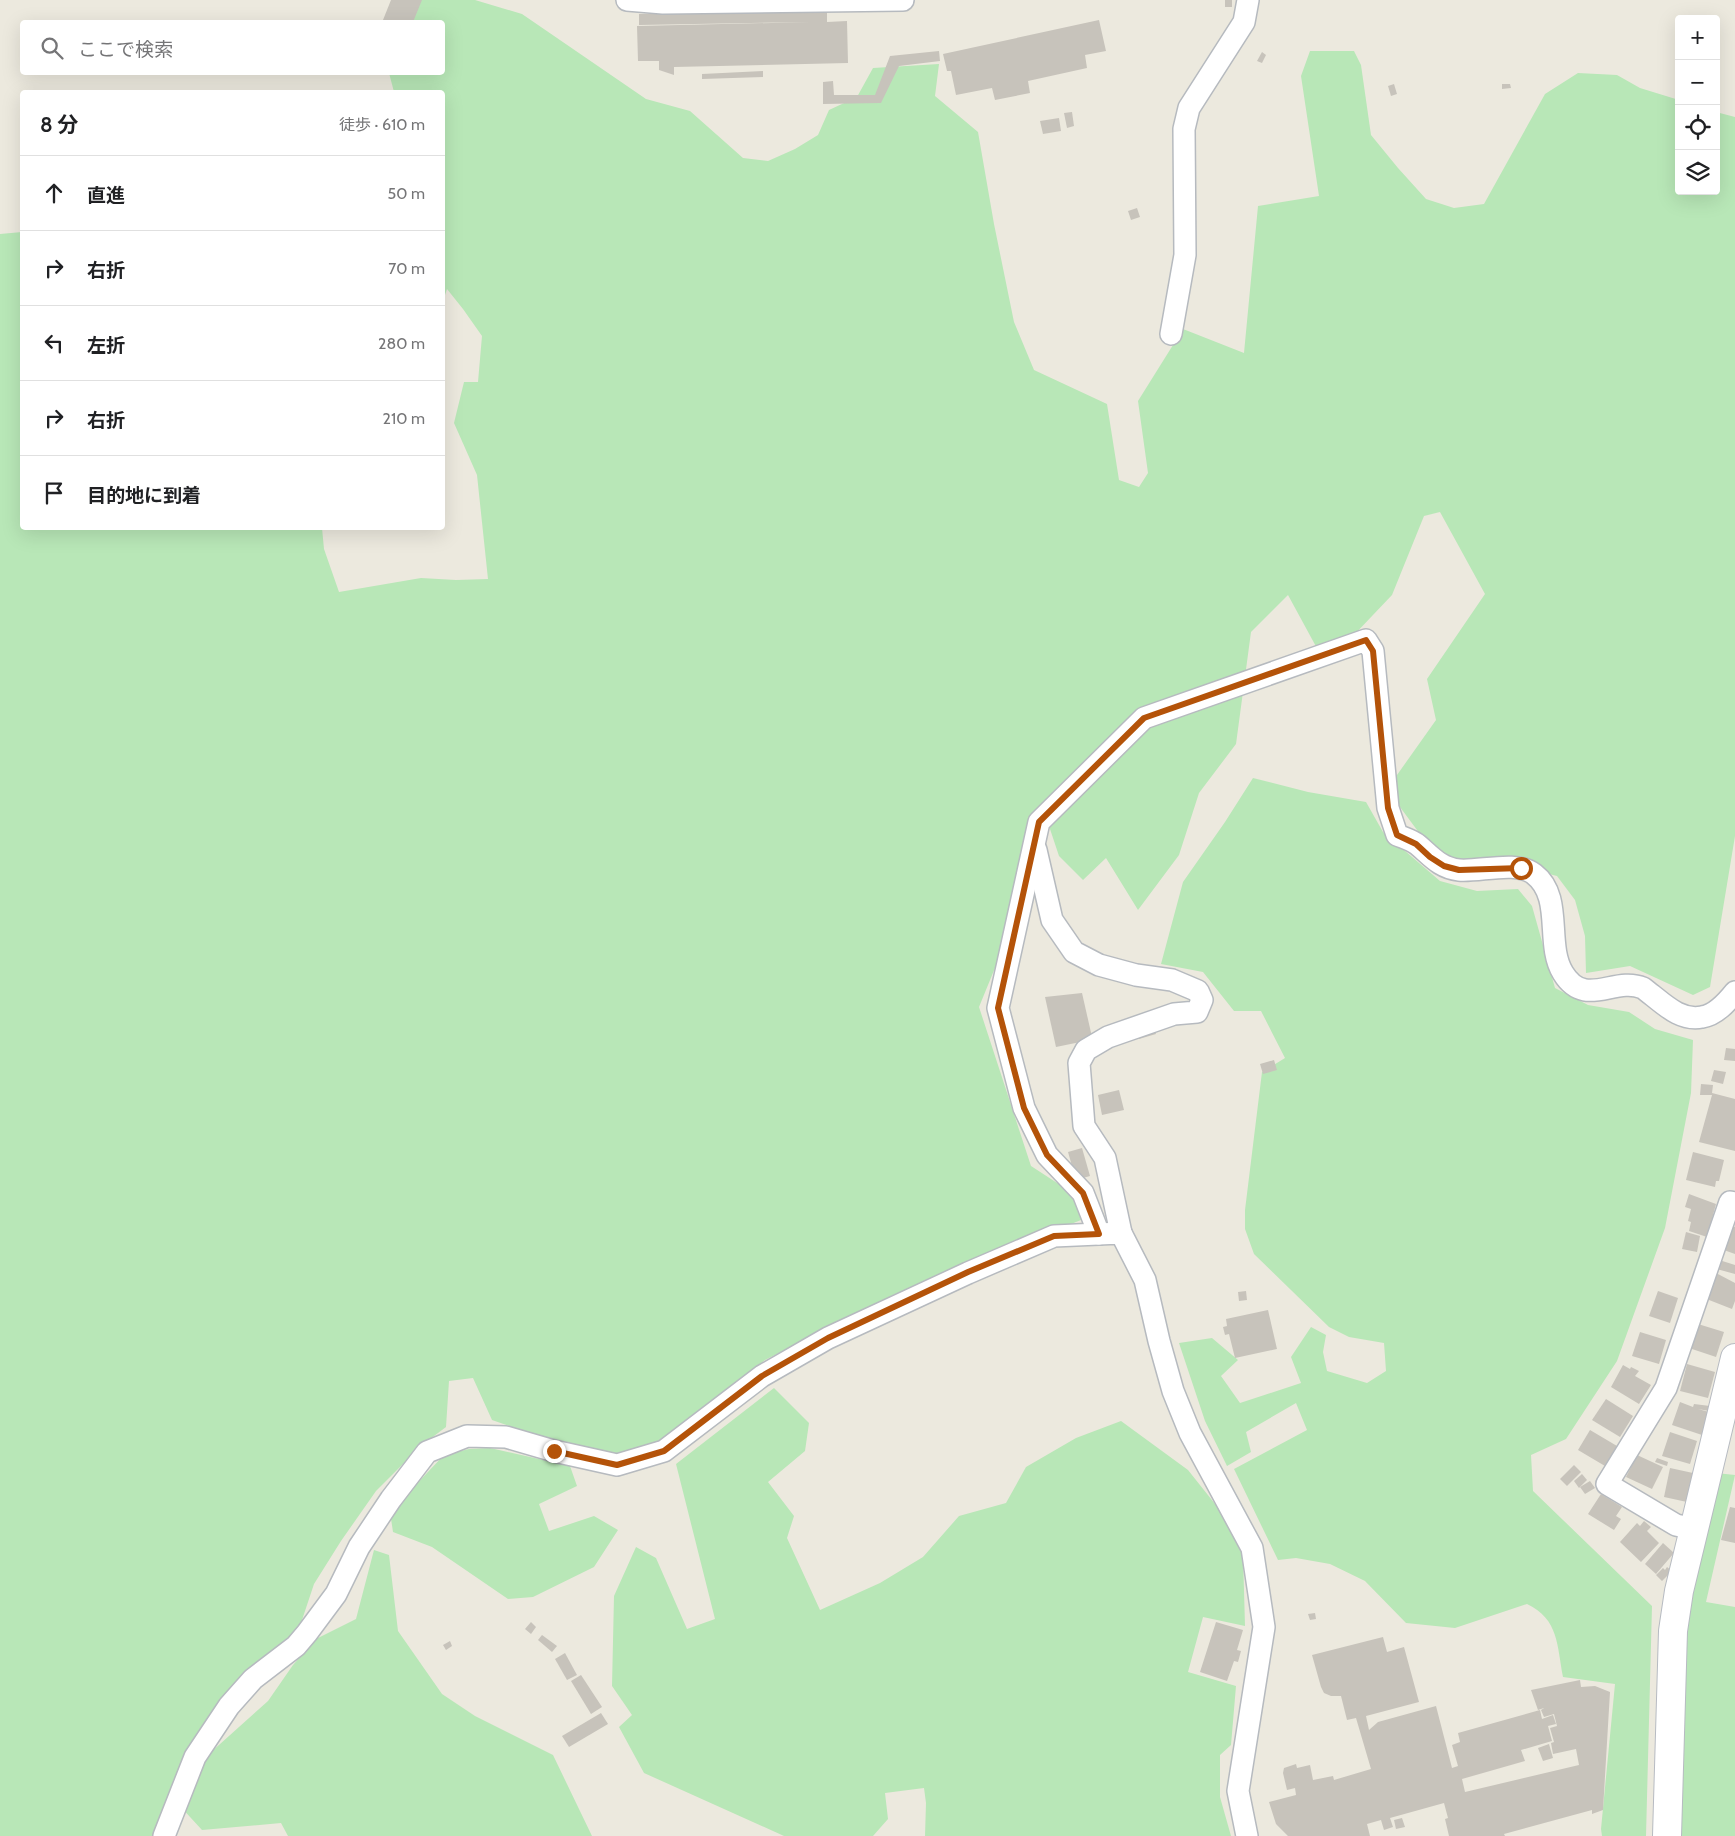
<!DOCTYPE html>
<html lang="ja">
<meta charset="utf-8">
<style>
body{margin:0;font-family:Cabin,"Noto Sans JP",sans-serif;background:#f2f2f2;color:#202124}
.controls{position:absolute;right:15px;top:15px;display:grid;overflow:hidden;border-radius:5px;box-shadow:0 5px 20px #0002}
.controls button{width:45px;height:45px;display:grid;place-items:center;padding:0;border:0;border-bottom:1px solid #e0e0e0;background:#fff;color:#202124;font:25px sans-serif}
.stop{position:absolute;width:15px;height:15px;margin:-11px;border:4px solid #b45309;border-radius:50%;background:#fff}
.stop.end{background:#b45309;border-color:#fff;box-shadow:0 1px 5px #0008}
.list{margin:0;padding:0;list-style:none}
h2{display:flex;justify-content:space-between;align-items:center;height:65px;margin:0;padding:0 20px;font-size:21px}
h2 small{font-size:16px;font-weight:400;color:#757577}
.list li{display:grid;grid-template-columns:32px 1fr auto;gap:15px;align-items:center;box-sizing:border-box;height:75px;padding:0 20px;border-top:1px solid #e0e0e0}
.list b{display:block;font-size:19px;white-space:nowrap}
.list em{font-size:16px;font-style:normal;color:#757577}
.icon{flex:none;width:28px;height:28px;fill:none;stroke:currentColor;stroke-width:2;stroke-linecap:round;stroke-linejoin:round}
.map{position:relative;flex:none;width:1735px;height:1836px;overflow:hidden}
.search{position:absolute;background:#fff;box-shadow:0 5px 20px #0002;left:20px;top:20px;width:425px;height:55px;display:flex;align-items:center;gap:12px;box-sizing:border-box;padding:0 18px;border-radius:5px;color:#757577;font-size:19px}
.panel{position:absolute;background:#fff;box-shadow:0 5px 20px #0002;left:20px;top:90px;width:425px;height:440px;border-radius:5px}
.map>svg:first-child{display:block}
.green{fill:#b8e7b7}
.building{fill:#c7c3bb}
.lines{fill:none;stroke-linecap:round;stroke-linejoin:round}
.street-casing{stroke:#b6babf;stroke-width:24}
.secondary-casing{stroke:#b7bbc2;stroke-width:30}
.street{stroke:#fff;stroke-width:21}
.secondary{stroke:#fff;stroke-width:28}
.route{stroke:#b45309;stroke-width:6}
</style>
<div class="map">
<svg width="1735" height="1836" viewBox="0 0 1735 1836">
<rect width="100%" height="100%" fill="#ece9de"/>
<g class="green">
<polygon points="421,0 475,0 522,14 646,99 690,111 743,158 768,161 795,149 818,135 829,110 857,97 873,68 939,64 935,96 978,132 994,224 1014,322 1034,370 1107,404 1119,480 1139,487 1148,473 1138,401 1183,329 1244,353 1258,206 1319,196 1301,76 1310,51 1354,51 1361,65 1371,135 1398,168 1426,199 1454,208 1484,204 1545,94 1578,73 1617,75 1640,88 1679,100 1679,191 1716,191 1716,112 1735,117 1735,836 1710,987 1693,995 1630,966 1586,973 1585,936 1575,900 1557,876 1517,866 1437,857 1397,803 1397,775 1436,720 1427,679 1485,594 1440,512 1424,516 1392,595 1353,636 1319,652 1288,595 1251,632 1236,744 1199,793 1179,855 1138,910 1106,858 1083,880 1059,856 1044,811 1026,829 1006,941 979,1007 1031,1166 1071,1192 1081,1220 893,1295 765,1360 664,1443 612,1458 557,1443 492,1420 473,1378 449,1381 446,1427 422,1445 376,1491 341,1541 314,1584 299,1629 290,1640 247,1673 155,1836 0,1836 0,234 22,232 22,528 322,528 324,549 339,592 421,578 456,580 488,579 477,475 454,423 464,382 478,382 482,336 463,309 447,289 443,301 442,92 394,92 389,73 442,72 442,22 410,22"/>
<path d="M1253,778L1308,792L1366,802L1383,832L1440,881L1477,891L1518,889L1532,906L1555,988L1588,1005L1629,1012L1655,1029L1693,1040L1691,1093L1665,1228L1617,1361L1566,1439L1531,1455L1533,1491L1652,1606L1646,1836H1602L1601,1829L1615,1684L1563,1677C1557,1646 1559,1619 1527,1604L1455,1628L1406,1623L1365,1581L1330,1564L1296,1558L1278,1560L1234,1469L1307,1430L1296,1403L1246,1432L1251,1452L1227,1466L1205,1421L1179,1343L1212,1338L1238,1360L1221,1376L1240,1403L1301,1383L1291,1357L1311,1327L1326,1335L1323,1352L1327,1371L1367,1383L1386,1371L1384,1343L1349,1337L1329,1327L1254,1254L1245,1229V1210L1262,1072L1285,1058L1261,1011H1234L1203,972L1161,964L1183,882L1225,822Z"/>
<polygon points="774,1388 809,1423 805,1451 768,1482 794,1516 787,1538 820,1610 880,1583 923,1557 959,1516 1006,1503 1026,1467 1076,1438 1121,1421 1188,1470 1231,1524 1243,1555 1245,1626 1203,1617 1188,1672 1236,1686 1231,1745 1220,1755 1220,1797 1231,1836 925,1836 926,1803 924,1788 885,1793 888,1819 873,1836 784,1836 644,1773 619,1727 632,1715 612,1686 614,1596 636,1547 656,1558 687,1629 715,1619 676,1464"/>
<polygon points="490,1448 570,1466 577,1486 539,1504 549,1531 594,1516 618,1530 594,1567 533,1597 508,1599 432,1547 393,1532 390,1512 444,1455 469,1449"/>
<polygon points="1716,1473 1735,1475 1706,1602 1735,1607 1735,1836 1673,1836 1683,1634"/>
<polygon points="374,1550 389,1555 398,1631 442,1694 475,1716 553,1755 592,1836 288,1836 281,1823 202,1830 179,1805 210,1753 268,1701 293,1665 316,1639 356,1619"/>
</g>
<g class="building">
<polygon points="391,0 422,0 413,22 390,22 383,20"/>
<rect x="1225" y="0" width="7" height="7"/>
<polygon points="827,12 827,22 847,21 848,63 674,67 674,75 659,70 659,61 638,61 637,26 812,22 639,25 639,14"/>
<polygon points="1099,20 1106,51 1085,55 1087,68 1028,81 1030,93 995,100 992,88 956,95 951,71 947,71 943,54"/>
<polygon points="939,51 940,61 899,66 881,103 823,104 823,82 833,81 834,95 875,95 890,56"/>
<polygon points="1262,52 1266,55 1262,63 1257,61"/>
<polygon points="763,71 763,77 702,79 702,74"/>
<polygon points="1394,84 1397,94 1391,96 1388,86"/>
<polygon points="1502,84 1510,84 1511,88 1502,89"/>
<polygon points="1072,112 1074,126 1067,128 1064,113"/>
<polygon points="1059,118 1061,131 1043,134 1040,121"/>
<polygon points="1137,208 1140,217 1131,220 1128,211"/>
<polygon points="1082,993 1092,1037 1090,1040 1056,1047 1045,997"/>
<polygon points="1153,1025 1156,1034 1139,1039 1137,1030"/>
<polygon points="1726,1048 1735,1049 1735,1061 1724,1060"/>
<polygon points="1274,1060 1277,1070 1263,1074 1260,1064"/>
<polygon points="1714,1070 1726,1072 1723,1084 1711,1081"/>
<polygon points="1701,1084 1713,1085 1712,1093 1735,1099 1735,1151 1699,1142 1712,1095 1700,1095"/>
<polygon points="1119,1090 1124,1110 1102,1115 1098,1095"/>
<polygon points="1082,1148 1090,1176 1076,1180 1068,1152"/>
<polygon points="1693,1152 1724,1160 1719,1181 1716,1181 1715,1187 1686,1180"/>
<polygon points="1689,1194 1716,1204 1707,1237 1689,1231 1691,1222 1688,1221 1691,1209 1685,1207"/>
<polygon points="1729,1225 1735,1227 1735,1254 1721,1249"/>
<polygon points="1686,1232 1700,1236 1697,1252 1682,1249"/>
<polygon points="1716,1259 1735,1265 1735,1274 1713,1268"/>
<polygon points="1716,1273 1735,1283 1735,1301 1732,1309 1704,1298"/>
<polygon points="1246,1291 1247,1300 1239,1301 1238,1292"/>
<polygon points="1658,1291 1678,1298 1670,1323 1649,1316"/>
<polygon points="1268,1310 1277,1349 1235,1358 1229,1334 1225,1335 1223,1327 1227,1326 1226,1319"/>
<polygon points="1698,1324 1724,1332 1716,1357 1689,1348"/>
<polygon points="1640,1332 1666,1340 1659,1364 1632,1356"/>
<polygon points="1687,1364 1715,1372 1708,1398 1680,1391"/>
<polygon points="1623,1365 1630,1369 1631,1367 1639,1371 1635,1376 1651,1385 1639,1404 1611,1387"/>
<polygon points="1606,1399 1633,1416 1620,1437 1592,1420"/>
<polygon points="1680,1402 1693,1407 1694,1404 1710,1406 1709,1411 1698,1409 1709,1412 1702,1435 1672,1425"/>
<polygon points="1590,1430 1617,1446 1605,1466 1578,1450"/>
<polygon points="1670,1432 1697,1441 1690,1464 1662,1456"/>
<polygon points="1637,1455 1663,1467 1652,1489 1626,1477"/>
<polygon points="1657,1458 1668,1462 1667,1466 1655,1462"/>
<polygon points="1574,1465 1581,1472 1567,1486 1560,1479"/>
<polygon points="1670,1468 1693,1473 1687,1502 1664,1497"/>
<polygon points="1582,1474 1587,1480 1579,1488 1574,1481"/>
<polygon points="1590,1481 1595,1488 1585,1494 1580,1487"/>
<polygon points="1601,1494 1622,1507 1616,1516 1621,1519 1614,1530 1588,1514"/>
<polygon points="1730,1507 1735,1508 1735,1543 1721,1540"/>
<polygon points="1644,1521 1651,1527 1647,1531 1659,1543 1641,1562 1620,1542 1637,1523 1640,1526"/>
<polygon points="1663,1543 1674,1553 1656,1574 1645,1564"/>
<polygon points="1667,1567 1672,1571 1662,1581 1656,1575 1663,1568 1665,1570"/>
<polygon points="1315,1613 1316,1619 1310,1620 1308,1614"/>
<polygon points="531,1622 536,1627 531,1634 525,1629"/>
<polygon points="1216,1622 1243,1630 1237,1650 1241,1651 1238,1662 1234,1661 1227,1681 1200,1672"/>
<polygon points="542,1635 557,1646 552,1652 538,1640"/>
<polygon points="1383,1637 1387,1652 1404,1647 1419,1702 1366,1716 1369,1730 1378,1722 1436,1706 1452,1768 1458,1766 1452,1745 1460,1742 1458,1733 1540,1710 1542,1719 1553,1715 1556,1724 1548,1726 1552,1741 1521,1750 1525,1761 1462,1779 1465,1792 1579,1765 1576,1749 1553,1754 1551,1743 1554,1742 1550,1728 1557,1726 1554,1714 1544,1717 1541,1710 1544,1708 1538,1710 1531,1690 1580,1680 1581,1687 1595,1686 1610,1692 1603,1810 1592,1814 1592,1810 1504,1834 1505,1836 1449,1836 1445,1819 1448,1818 1444,1803 1390,1818 1393,1827 1384,1830 1381,1820 1367,1824 1370,1836 1288,1836 1276,1824 1269,1802 1296,1795 1295,1788 1287,1790 1283,1773 1284,1768 1296,1764 1297,1768 1310,1765 1313,1780 1333,1776 1334,1780 1371,1769 1356,1718 1347,1720 1341,1696 1331,1696 1324,1693 1321,1687 1312,1655"/>
<polygon points="450,1641 452,1646 446,1650 443,1645"/>
<polygon points="565,1653 577,1675 567,1680 555,1659"/>
<polygon points="581,1675 602,1707 591,1714 571,1681"/>
<polygon points="601,1713 608,1724 569,1747 562,1736"/>
<polygon points="1549,1744 1553,1758 1543,1761 1538,1748"/>
<polygon points="1402,1818 1405,1827 1396,1829 1394,1820"/>
</g>
<g class="lines">
<g class="street-casing">
<g id="street">
<polyline points="627,0 663,3 903,0"/>
<polyline points="1171,334 1185,255 1184,129 1189,108 1244,22 1248,0"/>
<polyline points="1036,850 1052,920 1074,952 1099,965 1136,975 1172,980 1198,991 1202,1000 1197,1012 1174,1014 1108,1037 1086,1050 1079,1063 1084,1126 1105,1158 1121,1233"/>
<path d="M1099,1234L1083,1193L1047,1155L1024,1108L998,1008L1039,822L1144,718L1366,640L1373,651L1388,808L1397,835C1404,838 1412,840 1418,845C1431,856 1440,868 1459,870C1480,872 1516,860 1534,874C1564,897 1545,944 1563,973C1585,1009 1614,976 1643,988C1646,990 1649,993 1652,995C1667,1007 1682,1021 1702,1017C1716,1015 1727,1002 1735,992"/>
<polyline points="1694,1529 1676,1525 1607,1484 1666,1388 1730,1202 1735,1203"/>
<polyline points="164,1836 195,1757 229,1706 253,1679 296,1646 307,1633 336,1594 359,1547 391,1499 427,1452 467,1436 506,1437 554,1451 617,1465 664,1451 762,1376 828,1338 968,1273 1054,1236 1121,1233 1145,1280 1159,1341 1173,1391 1190,1433 1252,1548 1264,1627 1238,1791 1247,1836"/>
</g>
</g>
<g class="secondary-casing">
<polyline id="secondary" points="1667,1836 1673,1631 1679,1591 1694,1529 1735,1358"/>
</g>
<use href="#street" class="street"/>
<use href="#secondary" class="secondary"/>
</g>
<g class="lines">
<polyline class="route" points="554,1451 617,1465 664,1451 762,1376 828,1338 968,1272 1054,1236 1099,1234 1083,1193 1047,1155 1024,1108 998,1008 1039,822 1144,718 1366,640 1373,651 1388,808 1397,835 1416,844 1430,857 1444,866 1459,870 1521,868"/>
</g>
</svg>
<div class="controls">
<button>+</button>
<button>−</button>
<button><svg class="icon" aria-label="locate" viewBox="0 0 24 24"><circle cx="12" cy="12" r="6"/><path d="M12 2v4M12 18v4M2 12h4M18 12h4"/></svg></button>
<button><svg class="icon" aria-label="layers" viewBox="0 0 24 24"><path d="M12 4l9 5-9 5-9-5zM3 14l9 5 9-5"/></svg></button>
</div>
<div class="stop" style="left:1521px;top:868px"></div>
<div class="stop end" style="left:554px;top:1451px"></div>
<div class="search"><svg class="icon" aria-label="search" viewBox="0 0 24 24"><circle cx="10" cy="10" r="6"/><path d="M15 15l6 6"/></svg>ここで検索</div>
<section class="panel">
<h2>8 分<small>徒歩 · 610 m</small></h2>
<ul class="list">
<li><svg class="icon" aria-label="ahead" viewBox="0 0 24 24"><path d="M12 20V5M6 11l6-6 6 6"/></svg><div><b>直進</b></div><em>50 m</em></li>
<li><svg class="icon" aria-label="right" viewBox="0 0 24 24"><path d="M7 20v-9h11M14 6l5 5-5 5"/></svg><div><b>右折</b></div><em>70 m</em></li>
<li><svg class="icon" aria-label="left" viewBox="0 0 24 24"><path d="M17 20v-9H6M10 6l-5 5 5 5"/></svg><div><b>左折</b></div><em>280 m</em></li>
<li><svg class="icon" aria-label="right" viewBox="0 0 24 24"><path d="M7 20v-9h11M14 6l5 5-5 5"/></svg><div><b>右折</b></div><em>210 m</em></li>
<li><svg class="icon" aria-label="arrive" viewBox="0 0 24 24"><path d="M6 21V4h12l-3 4 3 4H6"/></svg><div><b>目的地に到着</b></div></li>
</ul>
</section>
</div>
